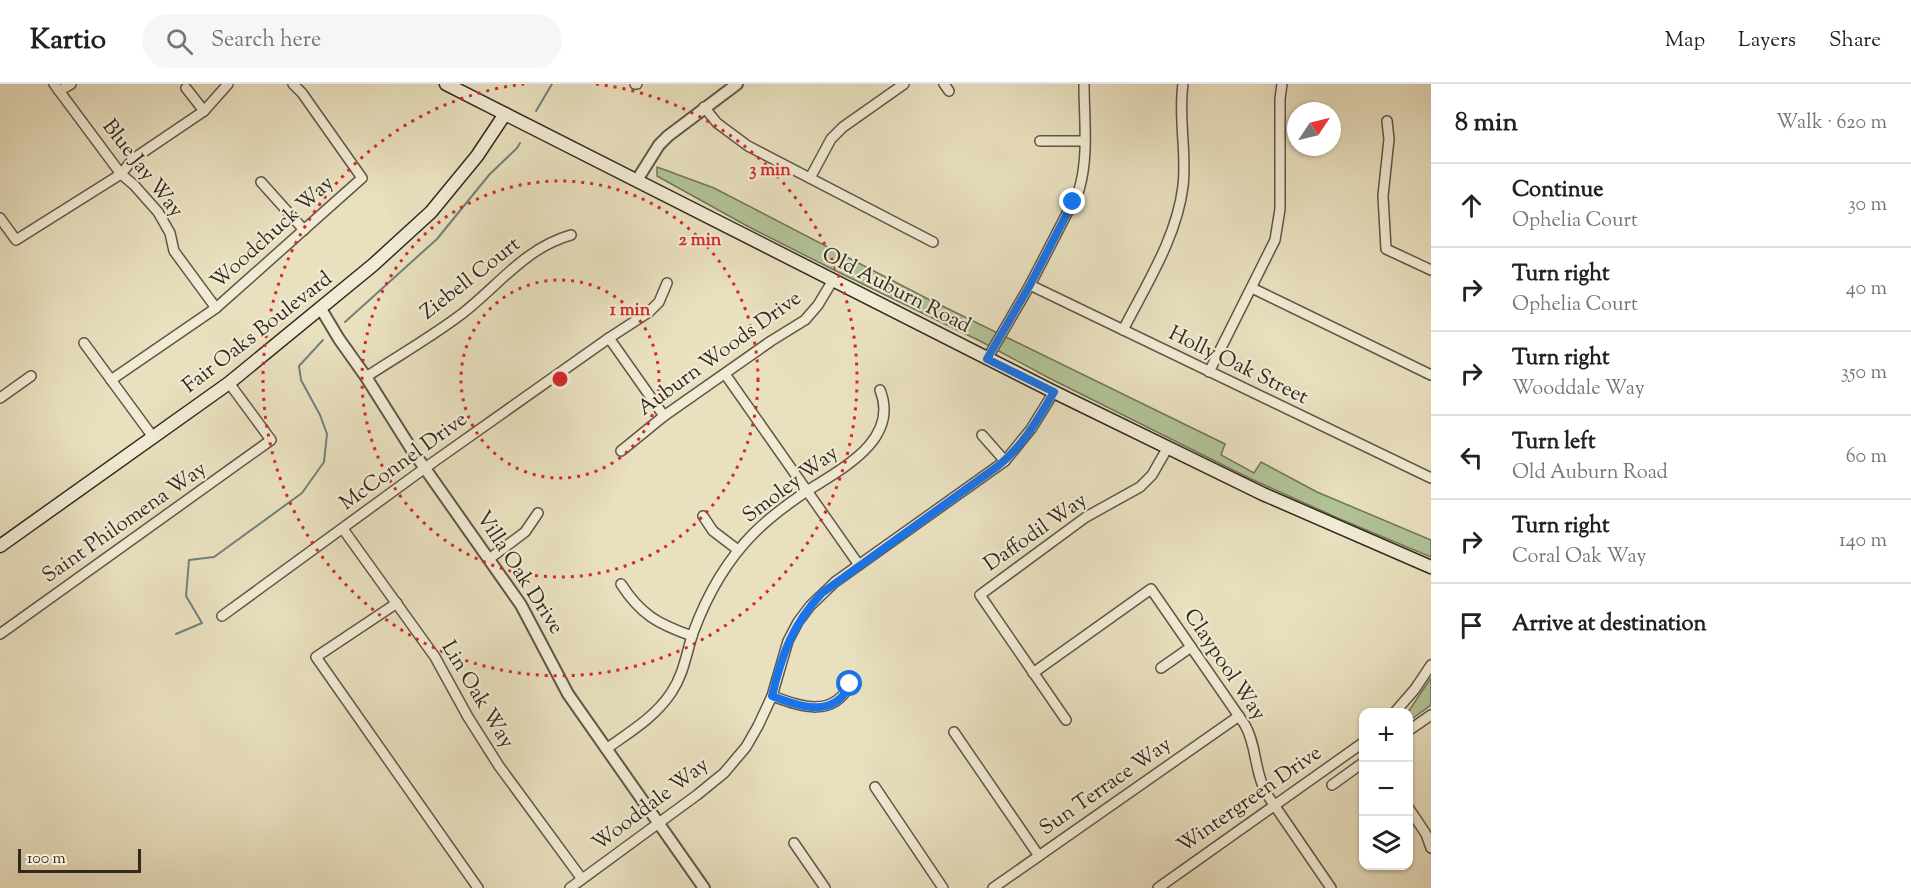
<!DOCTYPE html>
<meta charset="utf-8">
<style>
body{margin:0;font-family:"Sorts Mill Goudy",serif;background:#f6f6f6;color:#222}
.controls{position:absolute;right:18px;bottom:18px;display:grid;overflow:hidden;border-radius:12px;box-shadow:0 2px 4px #0004}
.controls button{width:54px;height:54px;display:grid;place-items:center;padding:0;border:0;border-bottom:2px solid #e0e0e0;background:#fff;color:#222;font:30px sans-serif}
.compass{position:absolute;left:1287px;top:18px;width:54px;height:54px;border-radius:50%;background:#fff;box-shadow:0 2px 4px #0004;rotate:55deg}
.scale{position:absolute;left:18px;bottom:15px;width:123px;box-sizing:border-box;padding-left:6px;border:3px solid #31291f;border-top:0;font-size:16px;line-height:21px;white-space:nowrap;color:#31291f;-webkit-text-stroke:4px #f1ebd5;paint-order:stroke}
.stop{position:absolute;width:18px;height:18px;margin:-14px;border:4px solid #1a73e8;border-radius:50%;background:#fff}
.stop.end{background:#1a73e8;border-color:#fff;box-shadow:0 2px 6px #0008}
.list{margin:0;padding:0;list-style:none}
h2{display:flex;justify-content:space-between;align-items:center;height:78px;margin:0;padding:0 24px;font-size:26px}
h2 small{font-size:20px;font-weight:400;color:#767676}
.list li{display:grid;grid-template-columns:39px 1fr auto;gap:18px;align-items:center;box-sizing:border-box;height:84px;padding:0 24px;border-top:2px solid #e0e0e0}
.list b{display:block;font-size:22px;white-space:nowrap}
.list p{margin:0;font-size:20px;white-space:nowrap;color:#767676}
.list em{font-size:20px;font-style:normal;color:#767676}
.icon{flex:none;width:33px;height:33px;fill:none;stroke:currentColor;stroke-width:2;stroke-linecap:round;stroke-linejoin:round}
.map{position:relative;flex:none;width:1431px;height:804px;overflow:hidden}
header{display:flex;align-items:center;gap:36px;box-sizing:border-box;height:84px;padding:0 30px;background:#fff;border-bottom:2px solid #e0e0e0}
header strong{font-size:28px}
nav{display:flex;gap:33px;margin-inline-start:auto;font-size:21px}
.search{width:420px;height:54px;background:#f6f6f6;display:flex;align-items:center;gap:15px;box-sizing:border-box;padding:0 21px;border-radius:33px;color:#767676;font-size:22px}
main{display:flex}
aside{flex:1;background:#fff}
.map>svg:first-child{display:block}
.green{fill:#b1c396;stroke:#71765a;stroke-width:1.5}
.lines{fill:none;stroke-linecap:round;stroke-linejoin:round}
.stream{stroke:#70817c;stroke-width:2}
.minor-casing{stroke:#5f5747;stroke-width:12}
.tertiary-casing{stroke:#5f5747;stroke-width:14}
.secondary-casing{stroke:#31291f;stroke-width:15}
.minor{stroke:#f1ebd5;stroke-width:9}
.tertiary{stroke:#f1ebd5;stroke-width:10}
.secondary{stroke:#f1ebd5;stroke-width:12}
.route{stroke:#1a73e8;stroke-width:8}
.ring{fill:none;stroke:#d62828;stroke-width:3;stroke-dasharray:3 6}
.labels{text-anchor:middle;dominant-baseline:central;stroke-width:4.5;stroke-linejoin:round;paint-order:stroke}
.street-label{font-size:21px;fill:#31291f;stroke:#f1ebd5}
.centre{fill:#d62828;stroke:#f1ebd5;stroke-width:3}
.ring-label{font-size:18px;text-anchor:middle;font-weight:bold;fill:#d62828;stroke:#f1ebd5;stroke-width:4.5;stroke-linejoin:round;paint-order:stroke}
</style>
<header>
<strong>Kartio</strong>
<div class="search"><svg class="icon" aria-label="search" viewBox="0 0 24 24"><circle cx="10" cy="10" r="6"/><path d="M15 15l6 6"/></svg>Search here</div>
<nav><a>Map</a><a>Layers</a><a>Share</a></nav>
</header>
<main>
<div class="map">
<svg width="1431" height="804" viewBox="0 0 1431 804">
<rect width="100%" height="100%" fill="#e9e0bf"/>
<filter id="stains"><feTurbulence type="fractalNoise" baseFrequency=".00333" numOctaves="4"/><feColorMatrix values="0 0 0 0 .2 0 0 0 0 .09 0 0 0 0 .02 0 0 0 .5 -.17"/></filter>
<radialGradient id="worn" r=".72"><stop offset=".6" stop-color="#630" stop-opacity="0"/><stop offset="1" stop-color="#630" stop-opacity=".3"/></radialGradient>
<g class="green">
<polygon points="657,83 714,104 926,214 1225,360 1221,371 1254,389 1261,378 1317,408 1431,456 1431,473 1340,435 1249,394 1049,294 982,258 836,187 749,143 657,92"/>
<polygon points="1431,594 1431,621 1409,637 1408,628"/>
</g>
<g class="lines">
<g class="stream">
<polyline points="536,27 552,0"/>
<polyline points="345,238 437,155 489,91 517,64 520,59"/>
<polyline points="176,550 202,539 186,512 189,476 214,473 302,409 324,378 327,350 320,331 301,296 299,282 323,256"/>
</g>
<g class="minor-casing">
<g id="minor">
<polyline points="54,0 121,90 134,101 158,128 170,149 174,167 216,224"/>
<polyline points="635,0 637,0"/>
<polyline points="944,0 949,7"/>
<polyline points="186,4 204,27"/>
<polyline points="59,7 71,0"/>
<polyline points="704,23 717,39 748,62 933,158"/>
<polyline points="1387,37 1389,55 1383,112 1386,165 1431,186"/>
<polyline points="1040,57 1084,57"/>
<polyline points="810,94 831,55 843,43 904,0"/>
<polyline points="261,98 304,146"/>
<polyline points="0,134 16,156 121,90 133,75 204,27 228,0"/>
<polyline points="1030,201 1431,394"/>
<polyline points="1252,204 1431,291"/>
<path d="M1123,246C1146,201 1177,153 1183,102C1187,68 1178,34 1183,0"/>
<polyline points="609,254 664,332"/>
<polyline points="84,259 153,353"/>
<path d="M987,275L1030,201L1079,106C1089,72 1084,35 1084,0"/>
<polyline points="1209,288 1275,156 1280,125 1280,15 1282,0"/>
<polyline points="725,290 859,481"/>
<path d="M366,293C398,272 433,252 463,229C499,201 525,164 571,151"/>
<polyline points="111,296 216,224 362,94 302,9 293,0"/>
<polyline points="0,314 31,292"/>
<polyline points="982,351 1005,377"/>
<polyline points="621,367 664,332 771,257 805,236 818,221 833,196"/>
<polyline points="703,432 713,447 738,466"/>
<polyline points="343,445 435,573 468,633 499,682 582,795"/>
<polyline points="489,475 525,448 538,429"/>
<path d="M621,500C641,531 658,540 692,552"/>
<polyline points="397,519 316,573 478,804"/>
<polyline points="222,532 425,384 609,254 649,228 659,218 667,199"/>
<polyline points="0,550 271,356 229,299"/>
<polyline points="1161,584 1191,563"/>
<path d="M1033,589L1151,505L1245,641C1257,662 1254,687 1266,709L1331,804"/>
<path d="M772,612C800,622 833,635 850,600"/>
<polyline points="1395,628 1415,605 1431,581"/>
<polyline points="1066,636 980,511 1086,433 1140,403 1152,391 1168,363"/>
<polyline points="1408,647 1431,631"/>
<polyline points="954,648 1039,772"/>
<path d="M606,665C630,648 655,633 671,609C684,590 686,570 693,549C707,511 725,478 754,449C770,433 789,419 807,407C841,385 900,356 880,306"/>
<polyline points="1332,701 1364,678"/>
<polyline points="875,703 943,804"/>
<polyline points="1408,723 1426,750 1431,764"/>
<polyline points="794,759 825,804"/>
<polyline points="570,804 697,711 724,689 746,663 758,642 772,612 788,557 798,538 810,522 835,498 1005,377 1031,345 1054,308"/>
<polyline points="993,804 1239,632"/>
<polyline points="1158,804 1364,658"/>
</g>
</g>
<g class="tertiary-casing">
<g id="tertiary">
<polyline points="637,96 659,61 668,52 737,0"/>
<polyline points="321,225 339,255 366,293 412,366 521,521 568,610 704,804"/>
</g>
</g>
<g class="secondary-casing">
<g id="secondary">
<polyline points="446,0 1054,308 1263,410 1431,483"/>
<polyline points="0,462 229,299 373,181 431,128 477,72 505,30"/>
</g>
</g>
<use href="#minor" class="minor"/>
<use href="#tertiary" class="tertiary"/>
<use href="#secondary" class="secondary"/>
</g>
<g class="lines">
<path class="route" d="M850,600C834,636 799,622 772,612C782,570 792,541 822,509L998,382C1023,362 1038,335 1054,308L987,275L1030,201L1073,118"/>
</g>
<g class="ring">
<circle cx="560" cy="295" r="99"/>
<circle cx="560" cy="295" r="198"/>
<path d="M596 0A297 297 0 1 1 524 0"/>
</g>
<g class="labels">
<g class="street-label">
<text transform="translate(142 85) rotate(52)">Blue Jay Way</text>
<text transform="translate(273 149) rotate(-42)">Woodchuck Way</text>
<text transform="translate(471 195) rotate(-38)">Ziebell Court</text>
<text transform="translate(896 207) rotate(27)">Old Auburn Road</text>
<text transform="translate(258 249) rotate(-38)">Fair Oaks Boulevard</text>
<text transform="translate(720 270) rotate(-36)">Auburn Woods Drive</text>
<text transform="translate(1238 282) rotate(26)">Holly Oak Street</text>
<text transform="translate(404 378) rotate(-36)">McConnel Drive</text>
<text transform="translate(791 401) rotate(-37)">Smoley Way</text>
<text transform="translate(125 439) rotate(-35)">Saint Philomena Way</text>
<text transform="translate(1036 449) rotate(-35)">Daffodil Way</text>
<text transform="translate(519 489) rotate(57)">Villa Oak Drive</text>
<text transform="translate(1224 581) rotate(56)">Claypool Way</text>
<text transform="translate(477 611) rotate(59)">Lin Oak Way</text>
<text transform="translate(1106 703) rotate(-35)">Sun Terrace Way</text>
<text transform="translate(1250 716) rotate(-35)">Wintergreen Drive</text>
<text transform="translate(651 721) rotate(-37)">Wooddale Way</text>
</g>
</g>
<circle cx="560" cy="295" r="9" class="centre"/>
<g class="ring-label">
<text x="770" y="91">3 min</text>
<text x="700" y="161">2 min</text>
<text x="630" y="231">1 min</text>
</g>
<rect width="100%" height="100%" filter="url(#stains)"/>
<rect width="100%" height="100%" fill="url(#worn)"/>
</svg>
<div class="controls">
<button>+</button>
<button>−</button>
<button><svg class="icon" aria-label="layers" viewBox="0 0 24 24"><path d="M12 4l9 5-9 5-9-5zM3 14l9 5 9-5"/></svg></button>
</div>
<svg class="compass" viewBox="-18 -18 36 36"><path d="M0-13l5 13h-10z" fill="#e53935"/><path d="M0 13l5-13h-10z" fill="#767676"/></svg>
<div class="scale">100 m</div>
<div class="stop" style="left:850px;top:600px"></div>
<div class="stop end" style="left:1073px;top:118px"></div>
</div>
<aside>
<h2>8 min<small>Walk · 620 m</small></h2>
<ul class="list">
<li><svg class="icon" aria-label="ahead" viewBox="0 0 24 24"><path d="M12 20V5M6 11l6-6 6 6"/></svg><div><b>Continue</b><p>Ophelia Court</p></div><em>30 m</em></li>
<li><svg class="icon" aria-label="right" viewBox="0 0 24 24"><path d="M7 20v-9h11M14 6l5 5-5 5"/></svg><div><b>Turn right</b><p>Ophelia Court</p></div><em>40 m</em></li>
<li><svg class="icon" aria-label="right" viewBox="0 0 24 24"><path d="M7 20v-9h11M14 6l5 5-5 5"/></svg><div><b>Turn right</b><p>Wooddale Way</p></div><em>350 m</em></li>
<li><svg class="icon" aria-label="left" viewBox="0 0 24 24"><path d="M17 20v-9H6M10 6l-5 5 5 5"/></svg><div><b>Turn left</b><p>Old Auburn Road</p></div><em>60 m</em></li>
<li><svg class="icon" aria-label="right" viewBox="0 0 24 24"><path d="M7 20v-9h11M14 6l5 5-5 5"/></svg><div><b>Turn right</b><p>Coral Oak Way</p></div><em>140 m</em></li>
<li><svg class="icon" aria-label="arrive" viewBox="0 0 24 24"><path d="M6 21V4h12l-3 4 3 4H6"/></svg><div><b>Arrive at destination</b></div></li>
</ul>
</aside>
</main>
